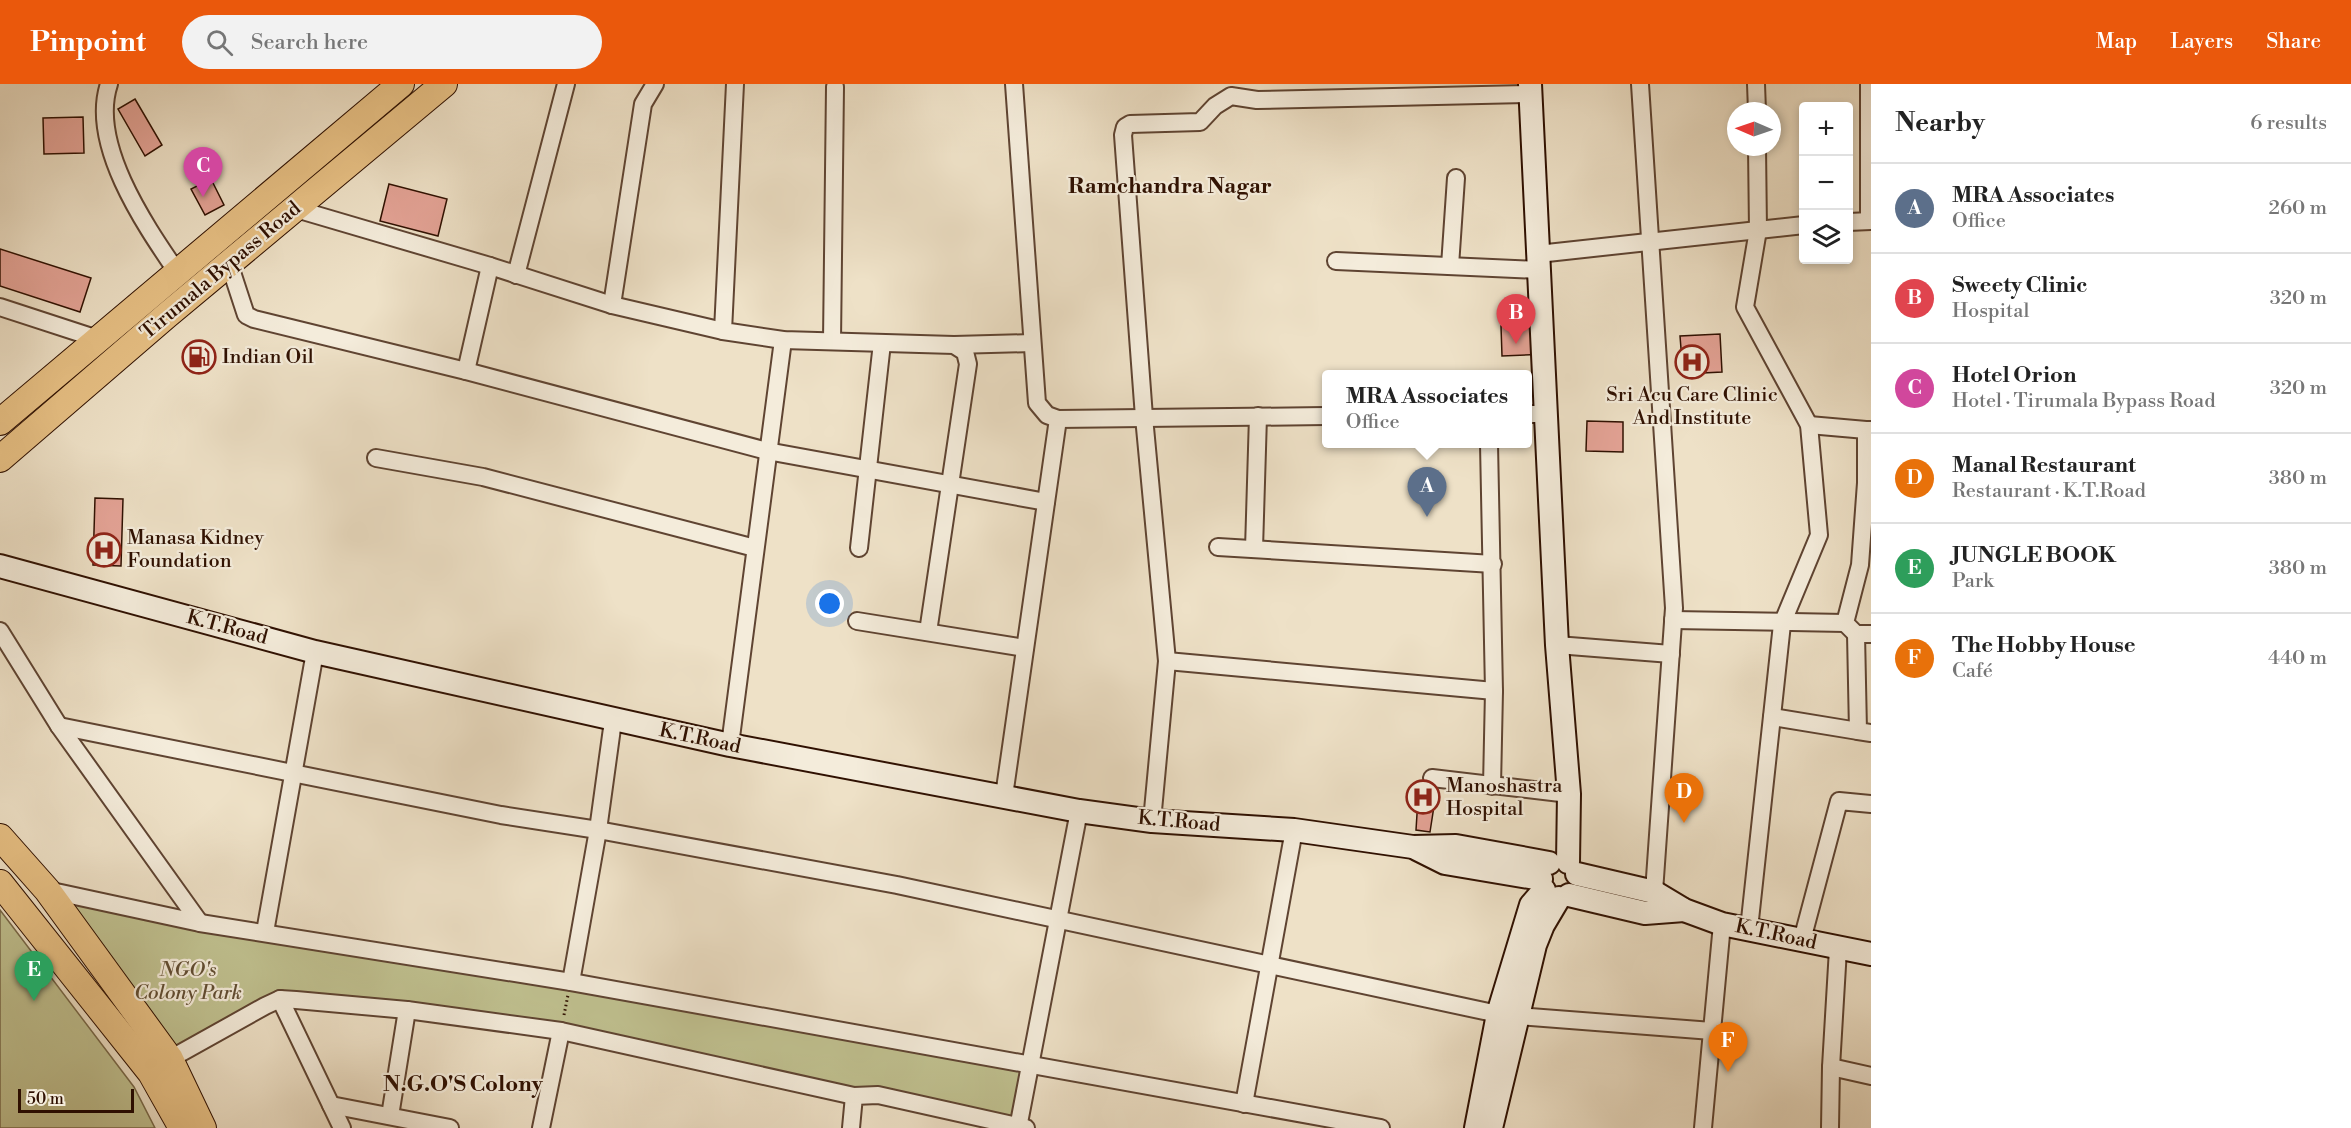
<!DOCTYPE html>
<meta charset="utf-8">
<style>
body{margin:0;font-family:"Libre Bodoni",serif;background:#f2f2f2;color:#222}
.controls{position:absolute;right:18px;top:18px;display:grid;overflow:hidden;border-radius:6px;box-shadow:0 3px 9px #0003}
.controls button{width:54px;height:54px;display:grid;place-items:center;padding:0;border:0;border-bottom:2px solid #e0e0e0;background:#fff;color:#222;font:30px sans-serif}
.compass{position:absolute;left:1727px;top:18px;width:54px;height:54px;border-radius:50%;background:#fff;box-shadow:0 3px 9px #0003;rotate:272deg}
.scale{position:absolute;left:18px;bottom:15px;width:116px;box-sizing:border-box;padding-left:6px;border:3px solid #2f1001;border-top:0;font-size:16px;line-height:21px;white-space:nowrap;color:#2f1001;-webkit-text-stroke:4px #f4ecdb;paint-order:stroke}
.you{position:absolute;left:830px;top:520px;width:21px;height:21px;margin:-15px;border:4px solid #fff;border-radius:50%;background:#1a73e8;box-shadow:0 0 0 9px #1a73e833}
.badge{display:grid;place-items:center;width:39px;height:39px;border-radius:50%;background:#ea580c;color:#fff;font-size:20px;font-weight:700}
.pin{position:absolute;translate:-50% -50px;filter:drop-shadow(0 2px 3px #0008)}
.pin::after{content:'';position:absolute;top:32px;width:21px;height:18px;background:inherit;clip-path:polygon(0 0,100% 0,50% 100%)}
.popup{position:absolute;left:1322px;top:286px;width:210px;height:78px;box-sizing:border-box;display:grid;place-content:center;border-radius:6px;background:#fff;filter:drop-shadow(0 2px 4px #0005);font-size:20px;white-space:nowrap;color:#767676}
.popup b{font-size:22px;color:#222}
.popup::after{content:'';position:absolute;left:50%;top:100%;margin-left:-12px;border:12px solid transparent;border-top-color:#fff}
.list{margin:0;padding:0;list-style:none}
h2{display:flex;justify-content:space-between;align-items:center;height:78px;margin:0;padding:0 24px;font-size:26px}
h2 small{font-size:20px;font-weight:400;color:#767676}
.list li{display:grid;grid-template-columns:39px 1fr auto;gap:18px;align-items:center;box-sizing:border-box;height:90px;padding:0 24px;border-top:2px solid #e0e0e0}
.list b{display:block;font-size:22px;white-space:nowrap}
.list p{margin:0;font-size:20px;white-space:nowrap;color:#767676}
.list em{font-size:20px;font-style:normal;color:#767676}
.icon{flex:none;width:33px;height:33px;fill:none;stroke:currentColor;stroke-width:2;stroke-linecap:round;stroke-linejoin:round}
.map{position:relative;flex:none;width:1871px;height:1044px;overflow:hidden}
header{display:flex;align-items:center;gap:36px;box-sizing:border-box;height:84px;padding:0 30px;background:#ea580c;color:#fff}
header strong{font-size:28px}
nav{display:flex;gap:33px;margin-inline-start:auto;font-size:21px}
.search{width:420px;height:54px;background:#f2f2f2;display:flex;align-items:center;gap:15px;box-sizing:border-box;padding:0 21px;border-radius:33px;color:#767676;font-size:22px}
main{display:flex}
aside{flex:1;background:#fff}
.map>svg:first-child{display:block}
.green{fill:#c0c190;stroke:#786848;stroke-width:1.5}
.building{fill:#e4a396;stroke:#2f1001;stroke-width:1.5}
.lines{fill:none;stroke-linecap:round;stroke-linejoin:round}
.street-casing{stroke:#5f4432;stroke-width:20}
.secondary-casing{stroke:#2f1001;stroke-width:26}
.primary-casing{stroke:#2f1001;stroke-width:28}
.path{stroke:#2f1001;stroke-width:3;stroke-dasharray:1.5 3;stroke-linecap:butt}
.street{stroke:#f4ecdb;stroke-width:16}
.secondary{stroke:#f4ecdb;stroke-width:22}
.primary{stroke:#e7c084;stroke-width:26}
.labels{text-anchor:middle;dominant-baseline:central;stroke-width:4.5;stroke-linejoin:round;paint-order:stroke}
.street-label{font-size:20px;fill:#2f1001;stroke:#f4ecdb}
.poi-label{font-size:20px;fill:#2f1001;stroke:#f4ecdb;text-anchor:start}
.park-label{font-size:20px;font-style:italic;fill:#624e33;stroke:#f4ecdb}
.quarter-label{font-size:22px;font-weight:bold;fill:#2f1001;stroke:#f4ecdb}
</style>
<header>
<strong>Pinpoint</strong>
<div class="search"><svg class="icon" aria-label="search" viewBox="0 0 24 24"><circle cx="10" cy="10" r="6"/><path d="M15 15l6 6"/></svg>Search here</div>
<nav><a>Map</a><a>Layers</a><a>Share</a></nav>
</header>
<main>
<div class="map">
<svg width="1871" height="1044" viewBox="0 0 1871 1044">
<rect width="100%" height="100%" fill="#eee1c7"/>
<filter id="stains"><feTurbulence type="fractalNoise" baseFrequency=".00333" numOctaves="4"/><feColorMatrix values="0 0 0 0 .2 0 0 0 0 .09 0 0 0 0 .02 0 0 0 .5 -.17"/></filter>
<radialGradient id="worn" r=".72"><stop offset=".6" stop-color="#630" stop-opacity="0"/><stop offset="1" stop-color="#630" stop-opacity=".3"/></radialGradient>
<g class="green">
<polygon points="47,806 1030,982 1018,1044 549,940 280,915 170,975"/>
<polygon points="0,826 134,1003 155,1044 0,1044"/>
</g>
<g class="building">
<polygon points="135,15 162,61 145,72 118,25"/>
<polygon points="83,33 84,69 44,70 43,34"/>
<polygon points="211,95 224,121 205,131 191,105"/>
<polygon points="389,100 447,115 438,152 380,137"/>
<polygon points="0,165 91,194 80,228 0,202"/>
<polygon points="1547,240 1549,270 1502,272 1501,242"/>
<polygon points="1720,250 1722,288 1683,290 1680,252"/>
<polygon points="1587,337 1623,338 1623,368 1586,367"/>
<polygon points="95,414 123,415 121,482 93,481"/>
<polygon points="1419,698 1432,700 1429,721 1434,722 1430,748 1416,746"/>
</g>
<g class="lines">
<g class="street-casing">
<g id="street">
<path d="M109,0C89,60 145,141 177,188"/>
<polyline points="735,0 723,247 783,256 954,261 965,268 968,280 928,548"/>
<polyline points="1014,0 1037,319 1047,331 1058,335 1326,332"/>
<polyline points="1640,0 1674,524 1654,808"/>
<polyline points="1756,0 1757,27"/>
<polyline points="296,125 490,182"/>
<polyline points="1869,137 1869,0"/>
<polyline points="1848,138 1871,137"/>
<polyline points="1538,170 1804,141"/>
<polyline points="1336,177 1539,186"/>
<polyline points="229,179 246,231 254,235 466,287 767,367 1046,418"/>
<polyline points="1450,182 1456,94"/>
<polyline points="516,191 566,0"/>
<polyline points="612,221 643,20 655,0"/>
<polyline points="0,223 98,255"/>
<polyline points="832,257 835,3"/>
<polyline points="954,261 1032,259"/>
<polyline points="466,287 490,182 612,221 723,247"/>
<polyline points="1528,330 1546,330"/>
<polyline points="1809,341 1866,346"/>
<polyline points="1871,346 1866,346 1866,399 1860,481 1845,539 1856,550 1871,550"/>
<polyline points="376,374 483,393 755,464"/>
<polyline points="1218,463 1493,480"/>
<polyline points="859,464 882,259"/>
<polyline points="1254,465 1258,332"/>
<polyline points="1673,536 1845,539"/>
<polyline points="857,537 1025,564"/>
<polyline points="0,547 59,642 200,839"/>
<polyline points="1856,550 1858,647 1871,649"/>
<polyline points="1557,561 1671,570"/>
<polyline points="1167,577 1494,607 1489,360"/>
<polyline points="1772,633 1858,647"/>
<polyline points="59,642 501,731 598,746 897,801 1498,930"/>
<polyline points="730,661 783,256"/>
<polyline points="1432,694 1569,710"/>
<polyline points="1492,702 1494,607"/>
<polyline points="1004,712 1058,335"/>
<polyline points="1152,737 1167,577 1144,333 1123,51 1125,43 1130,40 1200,38 1215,22 1231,12 1257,16 1531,10"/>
<polyline points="47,806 200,839 571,898 1381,1044"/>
<polyline points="1749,845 1782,540 1819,451 1809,341 1745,223 1758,146 1757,63"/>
<polyline points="265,848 315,568"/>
<polyline points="1802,856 1839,717 1871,720"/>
<polyline points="571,898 598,746 613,637"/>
<polyline points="280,915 342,1044"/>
<polyline points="1518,932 1712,947 1722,840"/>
<polyline points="170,975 265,922 280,915 296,916 407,926 561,947 854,1012"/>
<polyline points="1831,983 1871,992"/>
<polyline points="1244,1020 1294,746"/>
<polyline points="331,1021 450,1044"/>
<polyline points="390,1032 407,926"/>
<polyline points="541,1044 561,947"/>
<polyline points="851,1044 854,1012 878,1011 1026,1044"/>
<polyline points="1018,1044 1079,727"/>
<polyline points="1703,1044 1712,947"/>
<polyline points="1830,1044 1831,983 1838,865"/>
</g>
</g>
<g class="secondary-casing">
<g id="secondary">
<polyline points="1530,0 1557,561 1569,710 1568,778"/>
<polyline points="0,482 315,568 730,661 1079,727 1152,737 1294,746 1413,763 1456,762 1549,779"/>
<polyline points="1417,765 1445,779 1541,795"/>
<polyline points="1577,790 1654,808 1684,826 1722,840 1871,870"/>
<polyline points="1569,811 1645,829 1684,826"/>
<polyline points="1476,1044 1498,930 1531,821 1544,806"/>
<polyline points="1491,1044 1535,861 1543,841 1559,814"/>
</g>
</g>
<g class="primary-casing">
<g id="primary">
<polyline points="0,338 401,0"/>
<polyline points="0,375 166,232 444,0"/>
<polyline points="0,753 47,806 170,975 203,1044"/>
<polyline points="0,799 151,989 182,1044"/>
</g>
</g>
<polyline class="path" points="564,931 568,911"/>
<use href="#street" class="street"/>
<use href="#secondary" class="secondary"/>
<use href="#primary" class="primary"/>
</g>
<defs>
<g id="fuel-ring" transform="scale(1.725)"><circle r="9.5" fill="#f4ecdb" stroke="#8f2418" stroke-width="1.5"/><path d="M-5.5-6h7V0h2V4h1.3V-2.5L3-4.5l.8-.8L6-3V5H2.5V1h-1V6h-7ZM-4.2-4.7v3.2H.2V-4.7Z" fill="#8f2418"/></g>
<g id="hospital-ring" transform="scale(1.725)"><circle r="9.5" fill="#f4ecdb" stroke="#8f2418" stroke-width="1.5"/><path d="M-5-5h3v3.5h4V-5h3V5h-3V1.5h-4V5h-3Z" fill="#8f2418"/></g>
</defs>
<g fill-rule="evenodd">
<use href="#fuel-ring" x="199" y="273"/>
<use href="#hospital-ring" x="1692" y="278"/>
<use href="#hospital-ring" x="104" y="466"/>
<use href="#hospital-ring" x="1423" y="713"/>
</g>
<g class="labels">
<g class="street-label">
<text transform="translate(221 187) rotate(-40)">Tirumala Bypass Road</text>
<text transform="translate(227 544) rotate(15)">K.T.Road</text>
<text transform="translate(700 655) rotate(12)">K.T.Road</text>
<text transform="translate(1179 738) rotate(5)">K.T.Road</text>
<text transform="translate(1776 851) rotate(12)">K.T.Road</text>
</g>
<g class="poi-label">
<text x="222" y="273">Indian Oil</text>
<text x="1692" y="311" text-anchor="middle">Sri Acu Care Clinic<tspan x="1692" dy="23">And Institute</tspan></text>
<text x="127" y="454">Manasa Kidney<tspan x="127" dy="23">Foundation</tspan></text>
<text x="1446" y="702">Manoshastra<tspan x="1446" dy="23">Hospital</tspan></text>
</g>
<g class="park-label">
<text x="188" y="886">NGO's<tspan x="188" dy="23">Colony Park</tspan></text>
</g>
<g class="quarter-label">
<text x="1170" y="102">Ramchandra Nagar</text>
<text x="463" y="1000">N.G.O'S Colony</text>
</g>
</g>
<rect width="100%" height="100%" filter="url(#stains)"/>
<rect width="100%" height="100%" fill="url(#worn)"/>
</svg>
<div class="controls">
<button>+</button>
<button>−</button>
<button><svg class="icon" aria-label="layers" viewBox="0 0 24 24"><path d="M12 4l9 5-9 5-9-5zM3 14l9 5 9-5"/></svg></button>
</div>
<svg class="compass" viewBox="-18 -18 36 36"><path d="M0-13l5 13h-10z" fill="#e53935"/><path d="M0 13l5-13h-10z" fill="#767676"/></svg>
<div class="scale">50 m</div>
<div class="you"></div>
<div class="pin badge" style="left:1427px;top:433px;background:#5c6f8a">A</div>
<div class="popup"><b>MRA Associates</b>Office</div>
<div class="pin badge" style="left:1516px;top:260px;background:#e0444e">B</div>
<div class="pin badge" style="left:203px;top:113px;background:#d1479c">C</div>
<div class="pin badge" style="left:1684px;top:739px;background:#e8710a">D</div>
<div class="pin badge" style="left:34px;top:917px;background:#2e9e5b">E</div>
<div class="pin badge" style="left:1728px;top:988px;background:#e8710a">F</div>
</div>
<aside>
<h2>Nearby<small>6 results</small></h2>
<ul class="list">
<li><span class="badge" style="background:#5c6f8a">A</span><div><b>MRA Associates</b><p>Office</p></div><em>260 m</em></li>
<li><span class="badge" style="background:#e0444e">B</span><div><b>Sweety Clinic</b><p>Hospital</p></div><em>320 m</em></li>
<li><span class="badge" style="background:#d1479c">C</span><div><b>Hotel Orion</b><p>Hotel · Tirumala Bypass Road</p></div><em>320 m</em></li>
<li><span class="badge" style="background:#e8710a">D</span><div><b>Manal Restaurant</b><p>Restaurant · K.T.Road</p></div><em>380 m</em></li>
<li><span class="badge" style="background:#2e9e5b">E</span><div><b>JUNGLE BOOK</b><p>Park</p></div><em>380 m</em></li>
<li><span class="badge" style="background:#e8710a">F</span><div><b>The Hobby House</b><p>Café</p></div><em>440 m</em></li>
</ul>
</aside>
</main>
